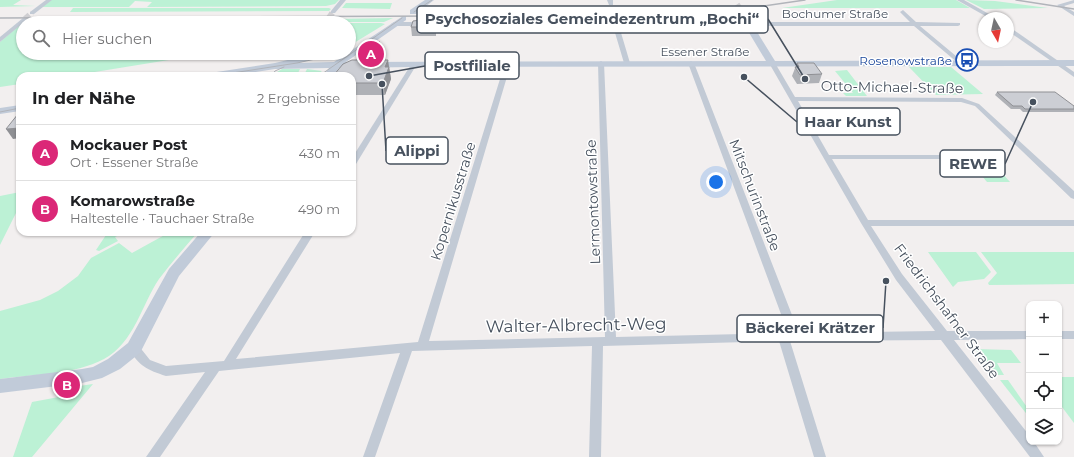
<!DOCTYPE html>
<html lang="de">
<meta charset="utf-8">
<style>
body{margin:0;font-family:Montserrat,sans-serif;background:#f6f6f6;color:#202124}
.controls{position:absolute;right:12px;bottom:12px;display:grid;overflow:hidden;border-radius:8px;box-shadow:0 1px 3px #0004}
.controls button{width:36px;height:36px;display:grid;place-items:center;padding:0;border:0;border-bottom:1px solid #e0e0e0;background:#fff;color:#202124;font:20px sans-serif}
.compass{position:absolute;left:978px;top:12px;width:36px;height:36px;border-radius:50%;background:#fff;box-shadow:0 1px 3px #0004;rotate:171deg}
.you{position:absolute;left:716px;top:182px;width:14px;height:14px;margin:-10px;border:3px solid #fff;border-radius:50%;background:#1a73e8;box-shadow:0 0 0 6px #1a73e833}
.badge{display:grid;place-items:center;width:26px;height:26px;border-radius:50%;background:#db2777;color:#fff;font-size:13px;font-weight:700}
.pin{position:absolute;translate:-50% -50%;border:2px solid #fff;box-shadow:0 1px 4px #0006}
.list{margin:0;padding:0;list-style:none}
h2{display:flex;justify-content:space-between;align-items:center;height:52px;margin:0;padding:0 16px;font-size:17px}
h2 small{font-size:13px;font-weight:400;color:#757577}
.list li{display:grid;grid-template-columns:26px 1fr auto;gap:12px;align-items:center;box-sizing:border-box;height:56px;padding:0 16px;border-top:1px solid #e0e0e0}
.list b{display:block;font-size:15px;white-space:nowrap}
.list p{margin:0;font-size:13px;white-space:nowrap;color:#757577}
.list em{font-size:13px;font-style:normal;color:#757577}
.icon{flex:none;width:22px;height:22px;fill:none;stroke:currentColor;stroke-width:2;stroke-linecap:round;stroke-linejoin:round}
.map{position:relative;flex:none;width:1074px;height:457px;overflow:hidden}
.search{position:absolute;background:#fff;box-shadow:0 1px 3px #0004;left:16px;top:16px;width:340px;height:44px;display:flex;align-items:center;gap:10px;box-sizing:border-box;padding:0 14px;border-radius:22px;color:#757577;font-size:15px}
.panel{position:absolute;background:#fff;box-shadow:0 1px 3px #0004;left:16px;top:72px;width:340px;height:164px;border-radius:12px}
.map>svg:first-child{display:block}
.green{fill:#bcf1d5}
.lines{fill:none;stroke-linecap:round;stroke-linejoin:round}
.street-tunnel{stroke:#d0cfd2;stroke-width:6;stroke-dasharray:6 3;stroke-linecap:butt}
.secondary-tunnel{stroke:#d0cfd2;stroke-width:8;stroke-dasharray:8 4;stroke-linecap:butt}
.street{fill:#c2cad5;fill-rule:evenodd}
.secondary{fill:#c1cbd9;fill-rule:evenodd}
.tram{stroke:#b1b4ba;stroke-width:1}
.rail{stroke:#b1b4ba;stroke-width:1.5}
.wall{fill:#afb1b6}
.shaded-wall{fill:#8f9094}
.building{fill:#ccced4;stroke:#8f9094}
.labels{text-anchor:middle;dominant-baseline:central;stroke-width:3;stroke-linejoin:round;paint-order:stroke}
.far-street-label{font-size:12px;fill:#47515e;stroke:#fff}
.far-transit-label{font-size:12px;fill:#164399;stroke:#fff;text-anchor:end}
.street-label{font-size:14px;fill:#47515e;stroke:#fff}
.near-street-label{font-size:17px;fill:#47515e;stroke:#fff}
.leader{fill:none;stroke:#47515e;stroke-width:1.5}
.callout-dot{fill:#47515e;stroke:#fff;stroke-width:1.5}
.callout{fill:#fff;stroke:#47515e;stroke-width:1.5}
.callout-label{font-size:15px;text-anchor:middle;font-weight:bold;fill:#47515e}
</style>
<div class="map">
<svg width="1074" height="457" viewBox="0 0 1074 457">
<rect width="100%" height="100%" fill="#f2efef"/>
<g class="green">
<polygon points="0,0 21,0 13,5 36,6 0,7"/>
<polygon points="51,0 339,0 335,4 326,6 147,7 152,2 135,1 129,7 42,7"/>
<polygon points="837,0 956,0 970,8 782,8"/>
<polygon points="966,0 995,1 1048,8 984,9"/>
<polygon points="346,3 392,3 390,9 342,8"/>
<polygon points="73,8 329,8 331,9 329,11 70,12"/>
<polygon points="145,18 304,18 306,22 316,22 45,23 62,19"/>
<polygon points="393,18 384,22 331,22 333,19"/>
<polygon points="349,23 381,23 385,24 349,46"/>
<polygon points="21,24 23,24 23,53 212,53 70,76 20,76 20,84 0,87 0,42"/>
<polygon points="909,67 951,67 983,94 936,95"/>
<polygon points="282,69 300,69 298,73 305,73 307,69 322,71 315,76 275,76 277,72"/>
<polygon points="847,70 867,96 846,96 843,93 853,93 835,71"/>
<polygon points="986,173 1002,173 1010,182 987,182 982,176"/>
<polygon points="20,192 20,205 0,245 0,196"/>
<polygon points="108,232 126,232 115,237 118,241 99,251 96,250"/>
<path d="M170,232H198C185,247 171,263 159,279C142,304 134,343 104,359C74,375 34,374 0,379V311L40,300L58,291L78,276L91,258L119,243L132,253Z"/>
<polygon points="928,252 976,252 991,272 984,279 958,282 953,287"/>
<polygon points="981,252 1074,252 1074,284 989,285 988,283 997,273"/>
<polygon points="975,349 1011,350 1021,363 997,363 1004,375 995,375"/>
<polygon points="1059,377 1074,377 1074,423 1059,403"/>
<polygon points="1000,380 1008,380 1029,410 1029,417"/>
<polygon points="93,384 32,457 13,457 32,402 75,394 79,386"/>
</g>
<g class="lines">
<g class="street-tunnel">
<polyline points="329,18 333,12"/>
<polyline points="25,19 32,13"/>
</g>
<polyline class="secondary-tunnel" points="736,5 740,11"/>
<g class="street">
<polygon points="46,0 52,0 34,14 30,14 30,12"/>
<polygon points="340,0 346,0 335,13 331,13 331,11"/>
<polygon points="607,0 613,0 613,5 609,5"/>
<polygon points="957,0 964,0 996,18 989,18"/>
<polygon points="1074,0 1074,3 1064,6 1074,12 1074,16 1057,5"/>
<polygon points="903,10 916,22 960,23 960,25 958,26 920,26 962,61 962,63 958,63 914,26 619,26 630,63 627,65 624,63 613,26 394,26 391,24 394,22 612,22 611,19 614,17 616,18 618,22 910,22 900,12"/>
<polygon points="327,17 332,18 329,23 323,23"/>
<polygon points="23,18 28,19 0,42 0,37"/>
<polygon points="1008,26 1074,72 1074,77 1008,31"/>
<polygon points="300,53 306,53 300,61 296,61 295,60"/>
<path d="M508,61L511,63L429,341L605,337L598,63L601,61L604,63L616,337L788,333L688,63L691,61L694,63L799,333L935,331L896,280L861,223L769,63L772,61L775,63L795,97L962,98L979,104L1074,191V199L1071,198L975,106L961,102L798,101L829,155H954L958,157L954,159H832L868,220H1074V226H871L902,274L947,331H1029V339L954,340L1029,435V442H1034L1044,457H1030L941,340L790,341L826,457H814L779,341L603,346L601,457H589L592,346L412,351L375,457H363L400,353L219,371L160,457H146L205,372L166,376C148,370 138,366 129,348L130,345L134,344L138,345L150,360L166,366L224,361L305,232H315L236,359L418,342L505,63Z"/>
<polygon points="412,63 417,64 356,164 352,166 352,158"/>
<rect x="1059" y="331" width="15" height="8"/>
</g>
<g class="secondary">
<polygon points="425,0 434,0 416,14 410,14 410,10"/>
<polygon points="737,9 743,9 775,61 1074,60 1074,66 414,67 339,68 333,76 323,76 329,68 275,69 228,76 205,76 210,73 275,63 317,53 332,53 331,55 298,63 334,62 403,16 406,16 406,20 346,62 766,61 736,11"/>
<polygon points="20,105 20,111 0,114 0,108"/>
<polygon points="201,232 215,232 179,276 140,353 120,369 102,378 82,383 0,393 0,379 82,369 93,367 108,359 128,343 169,269"/>
</g>
<g class="tram">
<polyline points="414,12 432,0"/>
<polyline points="213,76 297,63 343,53"/>
<polyline points="271,76 275,71 284,67"/>
<polyline points="319,76 402,18"/>
<polyline points="0,112 20,108"/>
</g>
<g class="rail">
<polyline points="1016,0 1074,9"/>
<polyline points="0,18 663,15 729,11 805,0"/>
</g>
</g>
<g class="wall">
<polygon points="429,21 435,21 436,36 412,36 411,27"/>
<polygon points="360,48 382,50 370,59 362,57"/>
<polygon points="797,63 822,74 819,83 797,84 792,76"/>
<polygon points="389,67 391,79 385,95 352,95 352,76"/>
<polygon points="997,92 1074,106 1074,112 1023,112 1020,109 1011,109 995,95"/>
</g>
<g class="shaded-wall">
<polygon points="435,21 436,30 436,36 435,27"/>
<polygon points="380,42 382,50 370,59 368,50"/>
<polygon points="388,60 391,79 385,95 383,83 385,67"/>
<polygon points="20,128 20,138 13,139 6,129"/>
</g>
<g class="building">
<polygon points="429,19 428,21 435,21 435,27 411,27 413,21"/>
<polygon points="372,40 380,42 368,50 360,48"/>
<polygon points="352,60 388,60 385,67 389,67 383,83 352,83 352,76 333,76 343,64"/>
<polygon points="797,63 814,63 822,74 800,75 795,67 799,67"/>
<polygon points="997,92 1055,92 1074,106 1074,109 1025,109 1022,106 1013,106"/>
<polygon points="18,114 20,114 20,128 6,129"/>
</g>
<defs>
<g id="bus-ring" transform="scale(1.15)"><circle r="9.5" fill="#fff" stroke="#1a4fb4" stroke-width="1.5"/><path d="M-5-6H5V4H4V6H2V4H-2V6H-4V4H-5ZM-3.5-4V0h7V-4ZM-3.5 1.2v1.5H-2V1.2ZM2 1.2v1.5H3.5V1.2Z" fill="#1a4fb4"/></g>
</defs>
<g fill-rule="evenodd">
<use href="#bus-ring" x="967" y="60"/>
</g>
<g class="labels">
<g class="far-street-label">
<text x="835" y="13">Bochumer Straße</text>
<text x="705" y="51">Essener Straße</text>
</g>
<g class="far-transit-label">
<text x="952" y="60">Rosenowstraße</text>
</g>
<g class="street-label">
<text transform="translate(892 87) rotate(1)">Otto-Michael-Straße</text>
<text transform="translate(755 195) rotate(69)">Mitschurinstraße</text>
<text transform="translate(453 201) rotate(-73)">Kopernikusstraße</text>
<text transform="translate(593 202) rotate(-92)">Lermontowstraße</text>
<text transform="translate(947 311) rotate(53)">Friedrichshafner Straße</text>
</g>
<g class="near-street-label">
<text transform="translate(576 325) rotate(-1)">Walter-Albrecht-Weg</text>
</g>
</g>
<path class="leader" d="M805 79L768 19M369 76L425 66M744 77L797 122M382 84L386 151M1033 102L1005 164M886 281L883 328"/>
<g class="callout-dot">
<circle cx="805" cy="79" r="4"/>
<circle cx="369" cy="76" r="4"/>
<circle cx="744" cy="77" r="4"/>
<circle cx="382" cy="84" r="4"/>
<circle cx="1033" cy="102" r="4"/>
<circle cx="886" cy="281" r="4"/>
</g>
<g class="callout">
<rect x="417" y="6" width="351" height="27" rx="4"/>
<rect x="425" y="52" width="94" height="27" rx="4"/>
<rect x="797" y="108" width="103" height="27" rx="4"/>
<rect x="386" y="137" width="62" height="27" rx="4"/>
<rect x="940" y="150" width="65" height="27" rx="4"/>
<rect x="737" y="315" width="146" height="27" rx="4"/>
</g>
<g class="callout-label">
<text x="592" y="24">Psychosoziales Gemeindezentrum „Bochi“</text>
<text x="472" y="71">Postfiliale</text>
<text x="848" y="127">Haar Kunst</text>
<text x="417" y="156">Alippi</text>
<text x="973" y="169">REWE</text>
<text x="810" y="333">Bäckerei Krätzer</text>
</g>
</svg>
<div class="controls">
<button>+</button>
<button>−</button>
<button><svg class="icon" aria-label="locate" viewBox="0 0 24 24"><circle cx="12" cy="12" r="6"/><path d="M12 2v4M12 18v4M2 12h4M18 12h4"/></svg></button>
<button><svg class="icon" aria-label="layers" viewBox="0 0 24 24"><path d="M12 4l9 5-9 5-9-5zM3 14l9 5 9-5"/></svg></button>
</div>
<svg class="compass" viewBox="-18 -18 36 36"><path d="M0-13l5 13h-10z" fill="#e53935"/><path d="M0 13l5-13h-10z" fill="#757577"/></svg>
<div class="you"></div>
<div class="pin badge" style="left:371px;top:54px">A</div>
<div class="pin badge" style="left:67px;top:385px">B</div>
<div class="search"><svg class="icon" aria-label="search" viewBox="0 0 24 24"><circle cx="10" cy="10" r="6"/><path d="M15 15l6 6"/></svg>Hier suchen</div>
<section class="panel">
<h2>In der Nähe<small>2 Ergebnisse</small></h2>
<ul class="list">
<li><span class="badge">A</span><div><b>Mockauer Post</b><p>Ort · Essener Straße</p></div><em>430 m</em></li>
<li><span class="badge">B</span><div><b>Komarowstraße</b><p>Haltestelle · Tauchaer Straße</p></div><em>490 m</em></li>
</ul>
</section>
</div>
